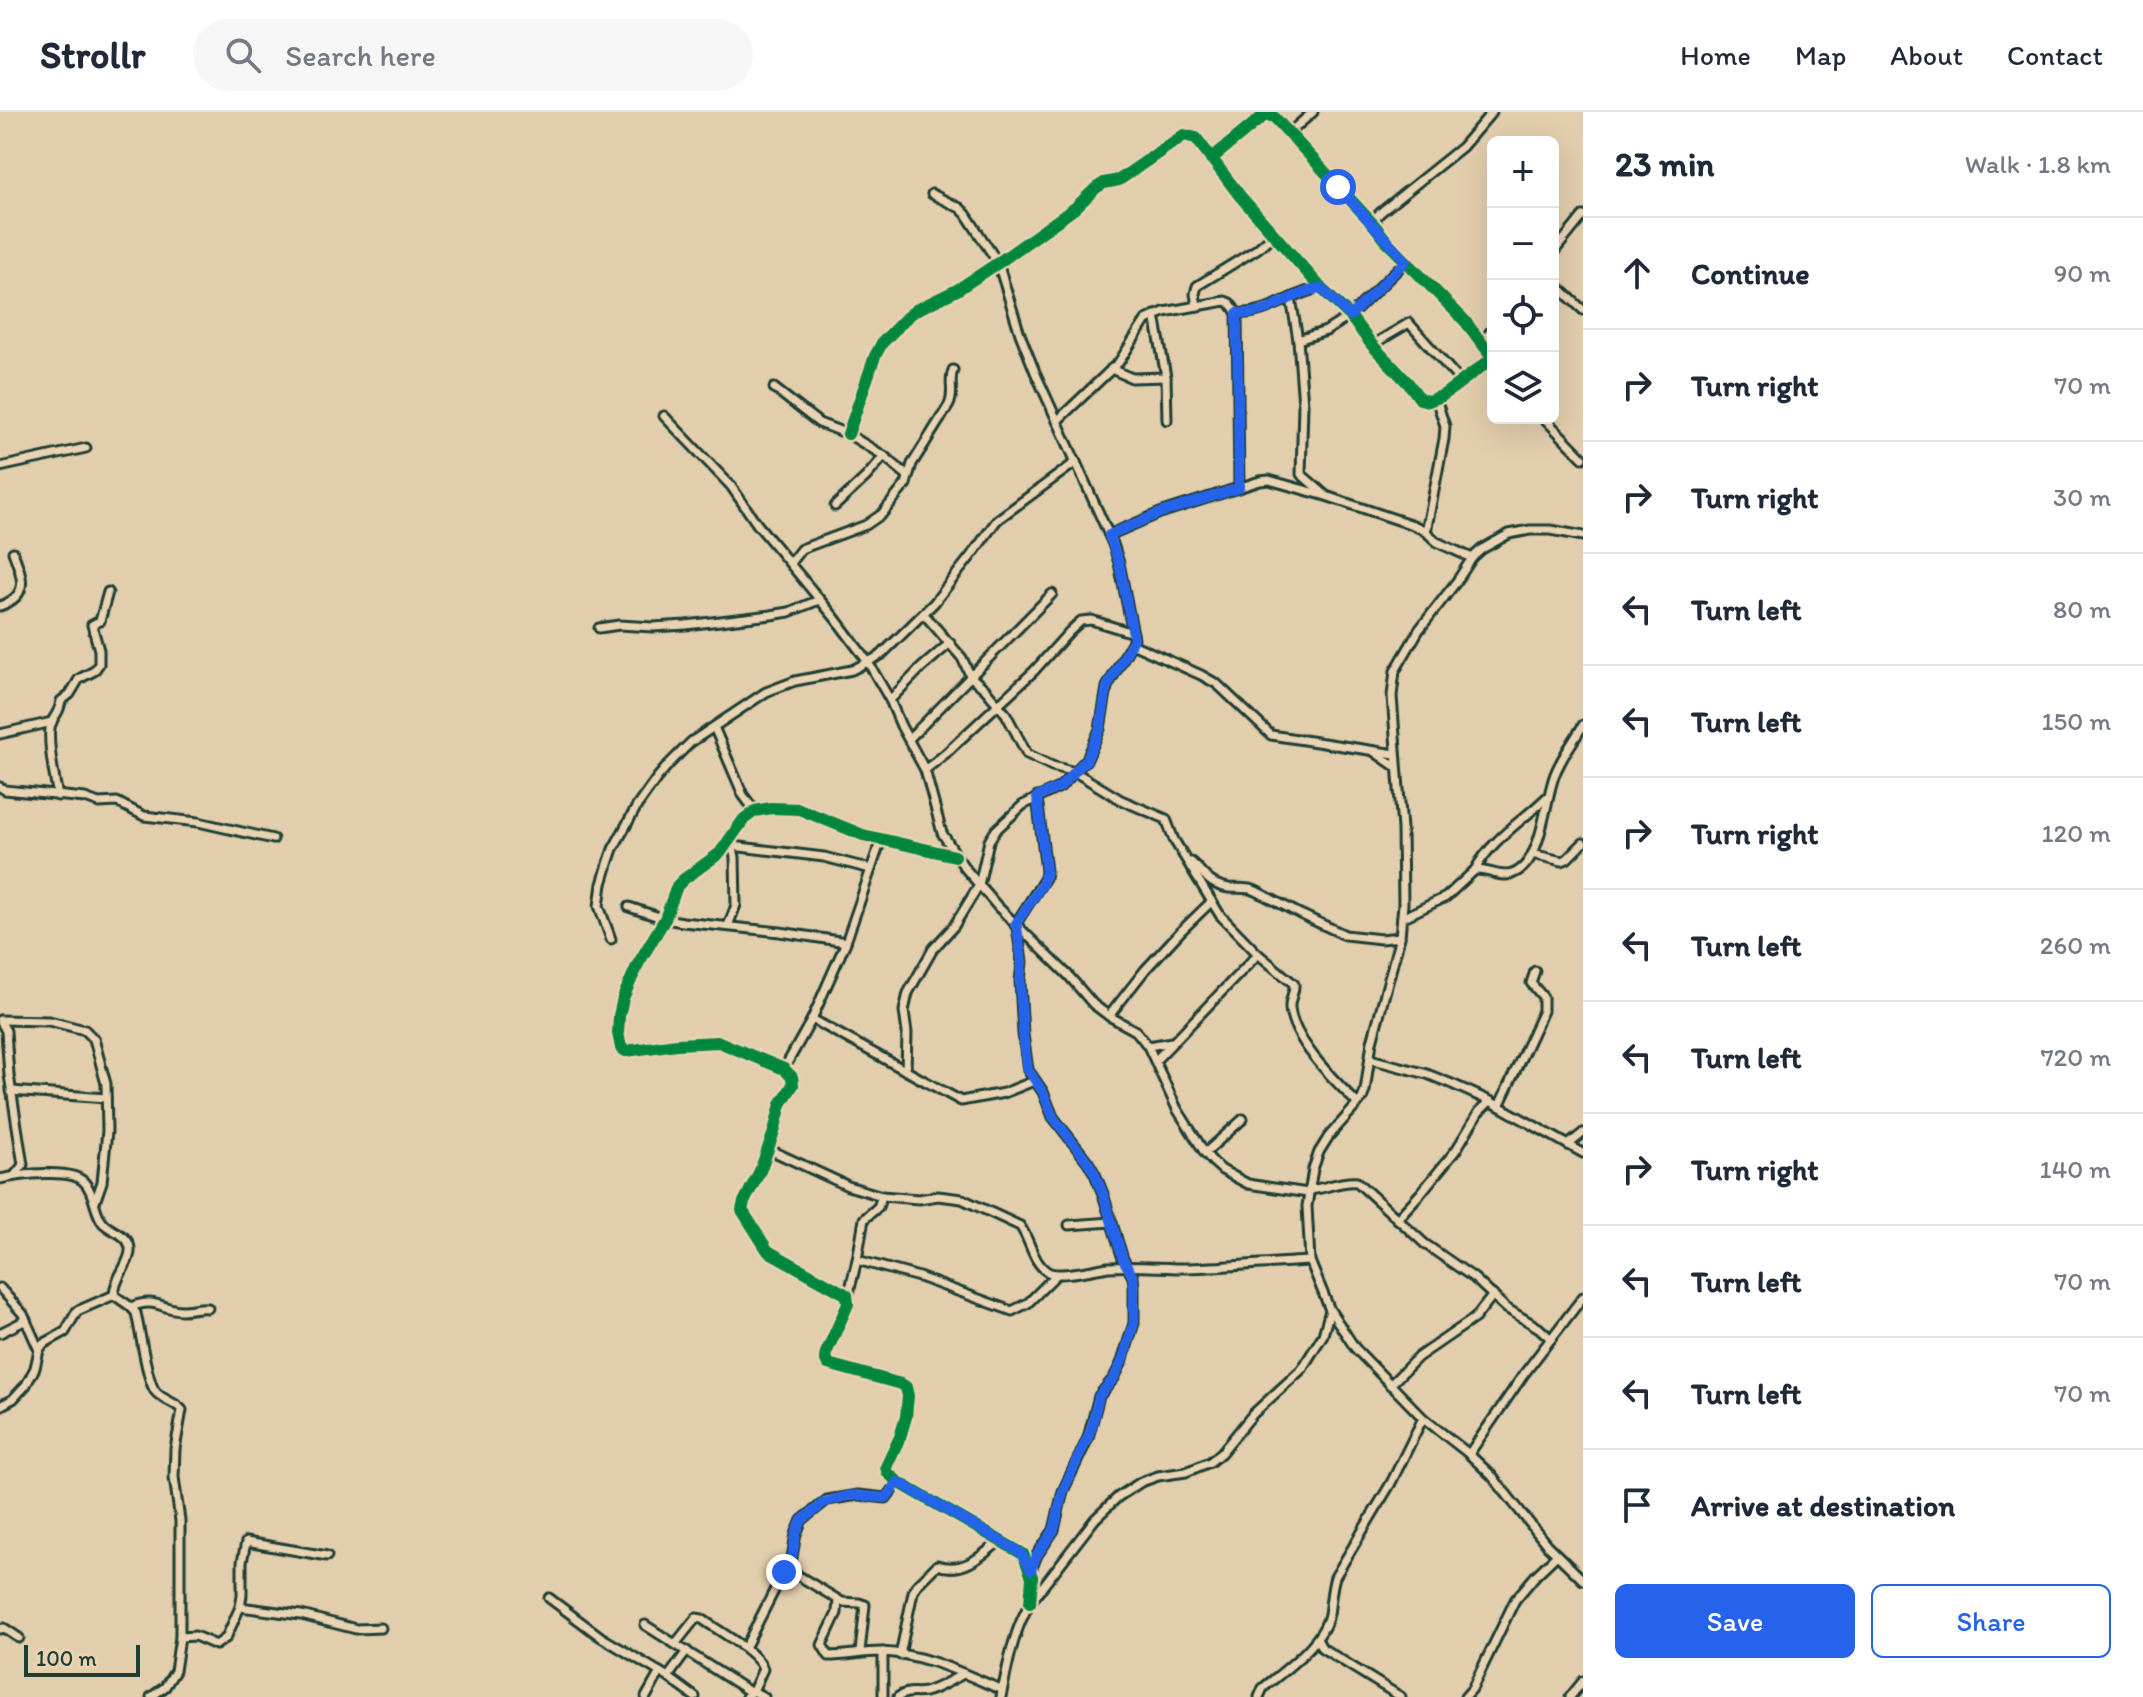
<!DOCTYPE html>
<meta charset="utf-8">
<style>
body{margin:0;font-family:Itim,sans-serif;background:#f6f6f7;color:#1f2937}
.controls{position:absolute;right:24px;top:24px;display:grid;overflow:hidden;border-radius:12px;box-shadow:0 8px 32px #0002}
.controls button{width:72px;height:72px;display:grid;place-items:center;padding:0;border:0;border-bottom:2px solid #e0e1e3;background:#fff;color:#1f2937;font:40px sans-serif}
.scale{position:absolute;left:24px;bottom:20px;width:116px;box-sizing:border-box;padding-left:8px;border:4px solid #1f3d34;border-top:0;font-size:22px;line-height:28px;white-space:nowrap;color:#1f3d34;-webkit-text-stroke:6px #ead3b2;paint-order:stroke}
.stop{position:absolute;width:24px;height:24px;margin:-18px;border:6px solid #2563eb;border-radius:50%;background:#fff}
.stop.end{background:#2563eb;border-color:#fff;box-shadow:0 2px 8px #0008}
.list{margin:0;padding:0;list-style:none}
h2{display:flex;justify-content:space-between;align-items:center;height:104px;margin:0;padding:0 32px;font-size:34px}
h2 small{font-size:26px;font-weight:400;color:#747a83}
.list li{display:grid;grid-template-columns:52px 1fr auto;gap:24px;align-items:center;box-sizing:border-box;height:112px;padding:0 32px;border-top:2px solid #e0e1e3}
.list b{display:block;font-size:30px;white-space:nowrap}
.list em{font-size:26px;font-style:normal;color:#747a83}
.actions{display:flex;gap:16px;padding:24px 32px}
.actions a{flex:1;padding:18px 0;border:2px solid #2563eb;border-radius:12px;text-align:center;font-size:28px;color:#2563eb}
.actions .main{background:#2563eb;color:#fff}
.icon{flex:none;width:44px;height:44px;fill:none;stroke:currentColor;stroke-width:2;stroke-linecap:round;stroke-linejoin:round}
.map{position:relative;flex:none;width:1583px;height:1585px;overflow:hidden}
header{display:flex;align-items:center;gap:48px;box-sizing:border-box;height:112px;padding:0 40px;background:#fff;border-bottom:2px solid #e0e1e3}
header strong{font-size:38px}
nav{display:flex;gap:44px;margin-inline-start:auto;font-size:28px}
.search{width:560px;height:72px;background:#f6f6f7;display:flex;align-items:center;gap:20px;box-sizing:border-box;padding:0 28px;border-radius:44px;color:#747a83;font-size:30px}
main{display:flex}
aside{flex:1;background:#fff}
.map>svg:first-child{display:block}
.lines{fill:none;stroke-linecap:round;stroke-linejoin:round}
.street-casing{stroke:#1f3d34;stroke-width:13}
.street{stroke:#ead3b2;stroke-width:7}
.cycleway-casing{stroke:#ead3b2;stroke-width:17}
.cycleway{stroke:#00873e;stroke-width:12}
.route{stroke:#2563eb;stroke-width:10}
</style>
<header>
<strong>Strollr</strong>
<div class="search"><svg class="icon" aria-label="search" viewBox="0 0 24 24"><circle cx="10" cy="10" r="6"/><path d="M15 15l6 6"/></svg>Search here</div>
<nav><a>Home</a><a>Map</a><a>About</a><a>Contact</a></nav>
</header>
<main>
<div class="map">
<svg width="1583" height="1585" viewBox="0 0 1583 1585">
<rect width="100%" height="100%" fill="#e2cdad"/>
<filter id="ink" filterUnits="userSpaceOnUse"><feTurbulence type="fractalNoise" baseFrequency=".0125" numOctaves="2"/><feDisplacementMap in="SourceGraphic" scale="16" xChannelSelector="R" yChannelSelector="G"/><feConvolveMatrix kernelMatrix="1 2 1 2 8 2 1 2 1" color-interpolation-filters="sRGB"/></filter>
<g filter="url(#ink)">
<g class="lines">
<g class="street-casing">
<g id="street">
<polyline points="1289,21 1313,0"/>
<polyline points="1375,114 1377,104 1381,100 1462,35 1492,0"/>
<polyline points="1553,141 1583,104"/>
<polyline points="1553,170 1583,198"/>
<polyline points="1291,186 1298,228 1303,293 1301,362 1325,383"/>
<polyline points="1197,194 1195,182 1197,174 1257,137 1273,123"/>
<polyline points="1237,201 1239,376"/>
<polyline points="1155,203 1166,265 1167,308"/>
<polyline points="1298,228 1326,219 1350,204 1406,149"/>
<polyline points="1482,231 1493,216"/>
<polyline points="1372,233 1409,211 1461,270"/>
<polyline points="1111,257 1132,266 1166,265"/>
<polyline points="774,276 819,311 848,322 884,344 908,364"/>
<polyline points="664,304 731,374 757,412 835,506 868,550 890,588 901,614 925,658 942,721 964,755 998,795 1068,863 1093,892 1109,904 1136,919 1148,934 1177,997 1205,1041 1213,1050 1222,1058 1248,1072 1308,1081"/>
<polyline points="1544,306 1583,346"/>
<path d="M1057,309L1119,250L1146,208L1164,200L1225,189L1230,191L1237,201C1267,204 1292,180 1321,176"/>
<polyline points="848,322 875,244 882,231 907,205 916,198 957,178 998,151 1075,96 1096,76 1104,71 1119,68 1184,23 1196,26 1240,84 1321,176 1350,204 1372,233 1409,272 1420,287 1428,289 1442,284 1493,246 1465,209 1388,131 1375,114 1274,5 1267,3 1261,6 1211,47"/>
<polyline points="0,355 86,336"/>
<polyline points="835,394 866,365 884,344"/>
<polyline points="1426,420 1444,327 1445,314 1436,287"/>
<polyline points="1109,423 1160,401 1260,369 1269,368 1326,384 1413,413 1424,418 1437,430 1472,446"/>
<polyline points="1583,424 1551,418 1530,418 1509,422 1482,437 1472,446 1457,469 1419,518 1395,559 1392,584 1402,717 1403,792 1400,825 1372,930 1365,979 1362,987 1329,1024 1319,1040 1313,1057 1307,1094 1310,1149 1330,1198 1355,1236 1423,1306 1469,1342 1492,1364 1547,1433 1583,1468"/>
<path d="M790,451L801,437L866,413L882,402L906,372L912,352L949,293C955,280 948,271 953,258"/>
<path d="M0,494C31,483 22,464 13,440"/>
<path d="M924,502L962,546L971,565L985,577L1006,602L1027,642L1052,654L1075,660L1121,688L1166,707L1174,728L1220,803L1258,842L1294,872C1295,881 1289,887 1290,896C1293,929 1335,969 1358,992"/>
<polyline points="599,516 619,513 653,515 686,513 771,503 789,500 819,488"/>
<polyline points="1132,532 1201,563 1217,572 1271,623 1395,642"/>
<polyline points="890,588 921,556 950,531"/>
<polyline points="714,615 743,683 755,699"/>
<polyline points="0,622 52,610"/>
<polyline points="909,627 1052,482"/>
<polyline points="1373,639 1396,655"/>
<polyline points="925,658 945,642 1034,559 1069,520 1081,509 1091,508 1133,521"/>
<polyline points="0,675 5,678 85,686 99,691 117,690 144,704 198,710 273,727"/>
<path d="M58,684C55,669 46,626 51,612C55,601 59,603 61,589L70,582L79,567L94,559L99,552V538L92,513L100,509L108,480"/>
<polyline points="732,734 824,745 871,757"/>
<polyline points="1532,742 1562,749 1567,747 1583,731"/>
<polyline points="955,744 863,723 799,697 771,696 755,699 744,707 720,741 684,767 677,774 665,807 638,852 623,886 619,904 618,921 621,936 626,939 677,932 719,930 784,957 792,965 793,973 781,992 774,1020 760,1059 744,1090 742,1098 768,1139 847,1183 848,1192 826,1241 825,1246 828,1252 901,1272 906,1275 908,1284 906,1305 900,1325 886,1355 888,1361 898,1370 1023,1442 1032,1465 1030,1491"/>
<path d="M1191,750C1205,762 1208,773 1229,776C1239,777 1247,775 1256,779L1300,802L1345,823L1381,827L1400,825"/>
<path d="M1475,758C1491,728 1521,710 1546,686"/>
<polyline points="629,795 665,807 683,810 780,820 846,830"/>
<path d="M1402,806L1446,785L1475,758C1487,757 1500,766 1512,762C1543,752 1544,689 1555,662C1562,644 1574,629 1583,613"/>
<polyline points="1015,813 1045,766 1046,759 1037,685"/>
<polyline points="728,814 736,793 735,745 732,732"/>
<polyline points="1017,815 1022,850 1020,870 1023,922 1028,958 1043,980 1053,1005 1088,1050 1095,1062 1103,1082 1123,1147 1133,1165 1134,1174 1134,1211 1122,1250 1114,1266 1099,1284 1088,1326 1063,1379 1054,1418 1037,1443 1031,1458"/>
<polyline points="611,827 599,794 602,772 608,752 613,737 637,694 657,666 669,652 691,630 766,580 795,569 852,558 881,543 934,491 974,440 997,408 1076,350"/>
<polyline points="1109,904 1145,858 1181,819 1211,790"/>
<polyline points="812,907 961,989 1004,981 1034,969"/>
<polyline points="0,908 49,909 85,918 94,927 106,972 107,1019 102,1070 95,1090"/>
<polyline points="0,908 6,919 9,963 23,1053 15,1063"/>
<polyline points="1148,934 1172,930"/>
<polyline points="1370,947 1427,962 1452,972 1490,989 1583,1041"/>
<polyline points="1156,948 1258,842"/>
<polyline points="784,957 812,907 846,830 881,728"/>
<polyline points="906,959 907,921 904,899 908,881 933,837 954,814 979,773 989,729 996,718 1023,693 1060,675 1087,647 1100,617 1107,575 1134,527 1119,451 1113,432 1035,260 1020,222 998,151 966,102 960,96 932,82"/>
<polyline points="11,979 106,986"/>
<polyline points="1499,994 1543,899 1543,885 1531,871 1535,859"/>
<polyline points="1568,1033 1583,1021"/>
<path d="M768,1037L848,1074L882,1084L919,1087L938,1084L962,1087L1020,1114C1031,1129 1032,1150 1048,1160C1058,1166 1095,1157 1108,1155C1135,1153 1161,1156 1188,1156C1229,1155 1269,1151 1310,1149"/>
<polyline points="1205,1041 1243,1007"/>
<path d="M0,1067C18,1063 73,1055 85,1071C95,1082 94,1100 103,1111C112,1120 128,1122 130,1136C132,1150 114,1165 114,1183L131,1195L136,1201C140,1218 147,1269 155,1279C162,1288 174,1289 182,1298L175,1337L174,1365L180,1409V1525L175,1559L165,1575L151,1585"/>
<path d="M1309,1078C1324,1077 1342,1068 1357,1070L1425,1132L1474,1166L1506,1196L1539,1216L1551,1227"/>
<polyline points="1397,1107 1420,1082 1456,1038 1479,1000 1490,989"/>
<polyline points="1069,1113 1112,1110"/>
<polyline points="857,1148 919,1165 1012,1199 1028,1191 1056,1163"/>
<polyline points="0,1176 23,1202 39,1238"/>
<polyline points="848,1185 857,1148 864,1107 878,1095 882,1084"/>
<path d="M131,1195C156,1185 160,1197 182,1198C191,1198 199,1195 208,1196"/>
<polyline points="0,1221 26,1208"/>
<polyline points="1390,1273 1418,1245 1475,1206 1493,1183"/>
<polyline points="0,1294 13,1287 26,1273 35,1256 39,1238 43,1232 65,1220 77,1199 114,1183"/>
<polyline points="1469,1342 1524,1262 1583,1185"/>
<polyline points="790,1452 792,1458 799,1464 842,1490 859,1491 865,1493 860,1540"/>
<polyline points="549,1486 601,1525 668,1565 695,1585"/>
<path d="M838,1488L837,1501L822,1533L829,1544C846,1544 863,1540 880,1540C923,1541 964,1562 1002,1578"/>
<polyline points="240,1495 301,1503 356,1517 381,1516"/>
<polyline points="645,1513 750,1580"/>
<polyline points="0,1517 4,1516 19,1526"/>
<polyline points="180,1525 195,1524 216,1533 226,1526 240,1495 242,1483 242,1450 246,1430 327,1444"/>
<polyline points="1317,1527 1322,1536 1401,1585"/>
<path d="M676,1531L696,1506L702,1507C717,1518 759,1541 763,1557L753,1579"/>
<polyline points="745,1536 778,1471 791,1451 796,1422 802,1408 827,1388 858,1383 886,1386 898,1370"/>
<path d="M900,1543L913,1480L916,1474L937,1453C963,1462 982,1444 1001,1428"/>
<polyline points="668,1565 687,1539"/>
<polyline points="646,1585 660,1560"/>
<polyline points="746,1585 753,1579 764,1585"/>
<polyline points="883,1585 883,1540"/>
<path d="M898,1585C908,1578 914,1582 925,1580C938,1577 952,1567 964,1562"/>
<path d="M1001,1585C1008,1552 1013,1520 1030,1491L1095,1407L1118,1385L1141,1370L1158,1364L1186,1360L1210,1350L1221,1341L1253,1302L1302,1257L1323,1223L1330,1198"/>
<path d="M1259,1585L1263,1576C1285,1558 1323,1531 1329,1502C1331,1489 1331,1478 1335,1465L1391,1371L1423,1306"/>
<polyline points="1465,1585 1472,1577 1515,1488 1536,1463 1557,1443"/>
<polyline points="1570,1585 1583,1569"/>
</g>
</g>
<use href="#street" class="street"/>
<g class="cycleway-casing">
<g id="cycleway">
<polyline points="848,322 875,244 882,231 907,205 916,198 957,178 998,151 1075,96 1096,76 1104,71 1119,68 1184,23 1196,26 1240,84 1321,176 1350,204 1372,233 1409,272 1420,287 1428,289 1442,284 1493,246 1465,209 1388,131 1375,114 1274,5 1267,3 1261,6 1211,47"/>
<polyline points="955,744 863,723 799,697 771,696 755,699 744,707 720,741 684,767 677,774 665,807 638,852 623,886 619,904 618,921 621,936 626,939 677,932 719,930 784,957 792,965 793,973 781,992 774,1020 760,1059 744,1090 742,1098 768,1139 847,1183 848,1192 826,1241 825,1246 828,1252 901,1272 906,1275 908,1284 906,1305 900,1325 886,1355 888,1361 898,1370 1023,1442 1032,1465 1030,1491"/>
</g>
</g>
<use href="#cycleway" class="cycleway"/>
</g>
</g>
<g class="lines" filter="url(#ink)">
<path class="route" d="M784,1460L791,1451L796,1422L802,1408L818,1396L822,1391L850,1383L886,1386L898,1370L1020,1440L1031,1458L1037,1443L1054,1418L1063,1379L1091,1318L1099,1284L1114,1266L1122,1250L1134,1211V1174L1133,1165L1123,1147L1103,1082L1095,1062L1088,1050L1053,1005L1043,980L1028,958L1023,922L1020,870L1022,850L1017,815L1015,813L1042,773L1046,759L1037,685L1060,675L1087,647L1100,617L1107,575L1134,527L1119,451L1109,423L1160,401L1239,376L1237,201C1267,205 1292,180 1321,176L1350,204L1406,149L1338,75"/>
</g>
</svg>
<div class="controls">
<button>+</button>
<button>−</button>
<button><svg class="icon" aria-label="locate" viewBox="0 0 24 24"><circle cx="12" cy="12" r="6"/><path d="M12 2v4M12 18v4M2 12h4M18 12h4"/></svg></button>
<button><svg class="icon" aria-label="layers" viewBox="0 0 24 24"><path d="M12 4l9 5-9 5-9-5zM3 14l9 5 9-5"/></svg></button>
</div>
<div class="scale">100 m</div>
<div class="stop" style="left:1338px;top:75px"></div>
<div class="stop end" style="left:784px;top:1460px"></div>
</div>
<aside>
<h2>23 min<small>Walk · 1.8 km</small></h2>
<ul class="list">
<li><svg class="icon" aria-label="ahead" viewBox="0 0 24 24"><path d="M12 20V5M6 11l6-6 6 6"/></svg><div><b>Continue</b></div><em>90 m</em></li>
<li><svg class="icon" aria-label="right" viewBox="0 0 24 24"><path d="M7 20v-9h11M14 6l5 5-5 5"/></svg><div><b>Turn right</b></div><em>70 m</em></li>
<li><svg class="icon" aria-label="right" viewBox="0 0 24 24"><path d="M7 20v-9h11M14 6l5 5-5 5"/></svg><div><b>Turn right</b></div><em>30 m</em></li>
<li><svg class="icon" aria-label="left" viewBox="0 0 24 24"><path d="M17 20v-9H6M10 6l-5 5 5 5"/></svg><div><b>Turn left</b></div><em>80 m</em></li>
<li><svg class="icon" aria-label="left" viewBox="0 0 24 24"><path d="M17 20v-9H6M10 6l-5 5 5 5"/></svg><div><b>Turn left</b></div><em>150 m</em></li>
<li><svg class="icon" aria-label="right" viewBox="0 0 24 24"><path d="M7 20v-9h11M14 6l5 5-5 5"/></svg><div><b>Turn right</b></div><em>120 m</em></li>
<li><svg class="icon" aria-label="left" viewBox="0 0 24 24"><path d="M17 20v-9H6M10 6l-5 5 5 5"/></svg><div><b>Turn left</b></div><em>260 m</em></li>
<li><svg class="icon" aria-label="left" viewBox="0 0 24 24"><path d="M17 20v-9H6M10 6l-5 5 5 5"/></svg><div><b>Turn left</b></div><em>720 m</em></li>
<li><svg class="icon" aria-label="right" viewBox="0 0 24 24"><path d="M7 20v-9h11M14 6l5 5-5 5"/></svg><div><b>Turn right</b></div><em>140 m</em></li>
<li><svg class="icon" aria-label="left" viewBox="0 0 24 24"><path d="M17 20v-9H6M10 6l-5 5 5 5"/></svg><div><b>Turn left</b></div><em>70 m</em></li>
<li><svg class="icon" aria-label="left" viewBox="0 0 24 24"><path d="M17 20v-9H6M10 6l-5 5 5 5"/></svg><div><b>Turn left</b></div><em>70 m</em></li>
<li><svg class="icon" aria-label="arrive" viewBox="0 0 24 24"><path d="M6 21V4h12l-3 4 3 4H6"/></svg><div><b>Arrive at destination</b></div></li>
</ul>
<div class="actions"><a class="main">Save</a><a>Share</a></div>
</aside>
</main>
